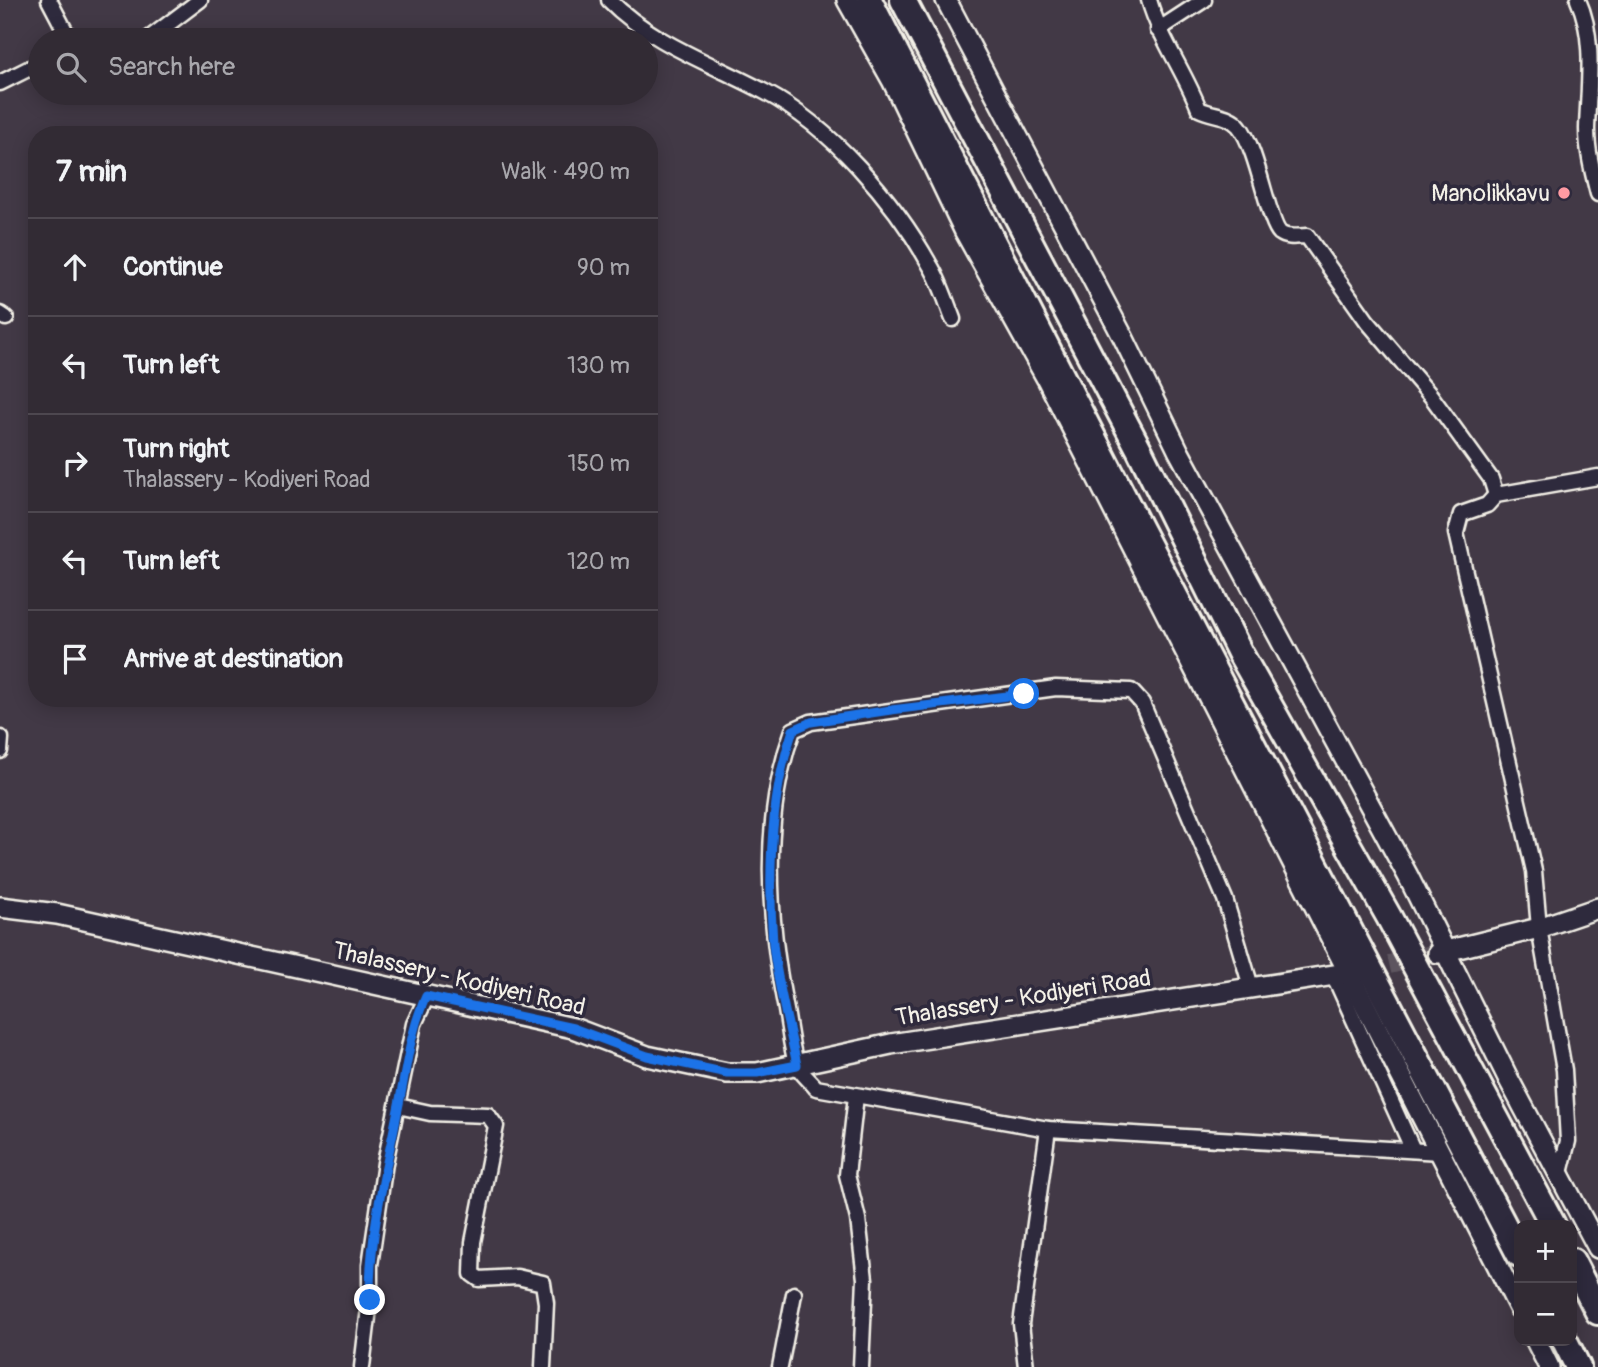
<!DOCTYPE html>
<meta charset="utf-8">
<style>
body{margin:0;font-family:Pangolin,sans-serif;background:#3d3740;color:#f1f3f6}
.controls{position:absolute;right:21px;bottom:21px;display:grid;overflow:hidden;border-radius:14px;box-shadow:0 4px 18px #0003}
.controls button{width:63px;height:63px;display:grid;place-items:center;padding:0;border:0;border-bottom:2px solid #4d474f;background:#322b34;color:#f1f3f6;font:35px sans-serif}
.stop{position:absolute;width:21px;height:21px;margin:-16px;border:5px solid #1a73e8;border-radius:50%;background:#fff}
.stop.end{background:#1a73e8;border-color:#fff;box-shadow:0 2px 7px #0008}
.list{margin:0;padding:0;list-style:none}
h2{display:flex;justify-content:space-between;align-items:center;height:91px;margin:0;padding:0 28px;font-size:30px}
h2 small{font-size:23px;font-weight:400;color:#a8a7ac}
.list li{display:grid;grid-template-columns:46px 1fr auto;gap:21px;align-items:center;box-sizing:border-box;height:98px;padding:0 28px;border-top:2px solid #4d474f}
.list b{display:block;font-size:26px;white-space:nowrap}
.list p{margin:0;font-size:23px;white-space:nowrap;color:#a8a7ac}
.list em{font-size:23px;font-style:normal;color:#a8a7ac}
.icon{flex:none;width:38px;height:38px;fill:none;stroke:currentColor;stroke-width:2;stroke-linecap:round;stroke-linejoin:round}
.map{position:relative;flex:none;width:1598px;height:1367px;overflow:hidden}
.search{position:absolute;background:#322b34;box-shadow:0 4px 18px #0003;left:28px;top:28px;width:630px;height:77px;display:flex;align-items:center;gap:18px;box-sizing:border-box;padding:0 24px;border-radius:38px;color:#a8a7ac;font-size:26px}
.panel{position:absolute;background:#322b34;box-shadow:0 4px 18px #0003;left:28px;top:126px;width:630px;height:581px;border-radius:28px}
.map>svg:first-child{display:block}
.lines{fill:none;stroke-linecap:round;stroke-linejoin:round}
.secondary-tunnel{stroke:#5d555e;stroke-width:19;stroke-dasharray:19 10;stroke-linecap:butt}
.street-casing{stroke:#f4f1e8;stroke-width:19}
.secondary-casing{stroke:#f4f1e8;stroke-width:24}
.highway-casing{stroke:#f4f1e8;stroke-width:30}
.street{stroke:#2f2a3d;stroke-width:14}
.secondary{stroke:#2f2a3d;stroke-width:19}
.highway{stroke:#2f2a3d;stroke-width:24}
.route{stroke:#1a73e8;stroke-width:9}
.poi-dot{fill:#ff9aa2;stroke:#2f2a3d;stroke-width:2.5}
.labels{text-anchor:middle;dominant-baseline:central;stroke-width:7;stroke-linejoin:round;paint-order:stroke}
.poi-label{font-size:24px;fill:#f4f1e8;stroke:#2f2a3d;text-anchor:end}
.street-label{font-size:24px;fill:#f4f1e8;stroke:#2f2a3d}
</style>
<div class="map">
<svg width="1598" height="1367" viewBox="0 0 1598 1367">
<rect width="100%" height="100%" fill="#423946"/>
<filter id="ink" filterUnits="userSpaceOnUse"><feTurbulence type="fractalNoise" baseFrequency=".0143" numOctaves="2"/><feDisplacementMap in="SourceGraphic" scale="14" xChannelSelector="R" yChannelSelector="G"/><feConvolveMatrix kernelMatrix="1 2 1 2 8 2 1 2 1" color-interpolation-filters="sRGB"/></filter>
<g filter="url(#ink)">
<g class="lines">
<polyline class="secondary-tunnel" points="1361,971 1438,953"/>
<g class="street-casing">
<g id="street">
<polyline points="49,0 70,40"/>
<path d="M609,0C651,43 713,64 765,92C831,127 894,200 930,265C940,281 946,301 953,319"/>
<path d="M1149,0C1160,39 1185,72 1199,109C1213,116 1229,114 1239,126C1258,149 1268,222 1280,233C1288,239 1298,236 1307,236L1367,321L1431,396L1491,479L1496,495"/>
<path d="M1578,0C1596,39 1588,88 1587,129C1587,151 1593,174 1598,194"/>
<polyline points="1158,30 1204,0"/>
<polyline points="147,40 200,0"/>
<polyline points="0,83 40,63"/>
<polyline points="0,314 6,318"/>
<polyline points="0,751 1,738"/>
<polyline points="1334,976 1413,1150"/>
<path d="M1251,987L1225,899L1142,703L1131,691L1056,688L811,722L793,730C761,818 768,920 786,1010C789,1027 791,1046 796,1063C799,1072 810,1080 816,1088L1048,1129L1440,1152"/>
<polyline points="856,1096 847,1175 858,1219 865,1279 861,1367"/>
<polyline points="398,1106 430,1113 488,1115 496,1126 473,1242 472,1274 479,1279 517,1277 543,1283 546,1303 543,1367"/>
<polyline points="1559,1177 1568,1141 1564,1070 1539,928 1534,871 1456,533 1461,514 1487,505 1496,495 1598,477"/>
<polyline points="362,1367 370,1300 370,1265 385,1163 414,1024 427,996"/>
<polyline points="780,1367 794,1294"/>
<polyline points="1026,1367 1021,1324 1048,1129"/>
</g>
</g>
<g class="secondary-casing">
<g id="secondary">
<polyline points="847,0 892,80 965,232 1048,381 1519,1308"/>
<polyline points="946,0 1123,337 1179,452 1408,876 1508,1078 1598,1248"/>
<polyline points="0,907 57,914 573,1028 647,1056 727,1073 757,1073 891,1044 1360,971"/>
<polyline points="1438,953 1539,928 1598,908"/>
<polyline points="1536,1341 1549,1367"/>
</g>
</g>
<g class="highway-casing">
<g id="highway">
<polyline points="869,0 1140,529 1519,1254"/>
<polyline points="903,0 1139,449 1240,653 1389,917 1553,1225"/>
<polyline points="1572,1261 1598,1312"/>
<polyline points="1565,1341 1578,1367"/>
</g>
</g>
<use href="#street" class="street"/>
<use href="#secondary" class="secondary"/>
<use href="#highway" class="highway"/>
</g>
</g>
<g class="lines" filter="url(#ink)">
<path class="route" d="M370,1300C369,1231 387,1166 400,1099C407,1063 411,1029 426,996L573,1028L647,1056L727,1073H757L797,1065C789,1025 777,984 773,943C768,874 770,796 793,730L811,722L891,710L1024,694"/>
</g>
<circle class="poi-dot" cx="1564" cy="193" r="7"/>
<g class="labels">
<g class="poi-label">
<text x="1550" y="193">Manolikkavu</text>
</g>
<g class="street-label">
<text transform="translate(459 979) rotate(13)">Thalassery - Kodiyeri Road</text>
<text transform="translate(1023 998) rotate(-9)">Thalassery - Kodiyeri Road</text>
</g>
</g>
</svg>
<div class="controls">
<button>+</button>
<button>−</button>
</div>
<div class="stop" style="left:1024px;top:694px"></div>
<div class="stop end" style="left:370px;top:1300px"></div>
<div class="search"><svg class="icon" aria-label="search" viewBox="0 0 24 24"><circle cx="10" cy="10" r="6"/><path d="M15 15l6 6"/></svg>Search here</div>
<section class="panel">
<h2>7 min<small>Walk · 490 m</small></h2>
<ul class="list">
<li><svg class="icon" aria-label="ahead" viewBox="0 0 24 24"><path d="M12 20V5M6 11l6-6 6 6"/></svg><div><b>Continue</b></div><em>90 m</em></li>
<li><svg class="icon" aria-label="left" viewBox="0 0 24 24"><path d="M17 20v-9H6M10 6l-5 5 5 5"/></svg><div><b>Turn left</b></div><em>130 m</em></li>
<li><svg class="icon" aria-label="right" viewBox="0 0 24 24"><path d="M7 20v-9h11M14 6l5 5-5 5"/></svg><div><b>Turn right</b><p>Thalassery - Kodiyeri Road</p></div><em>150 m</em></li>
<li><svg class="icon" aria-label="left" viewBox="0 0 24 24"><path d="M17 20v-9H6M10 6l-5 5 5 5"/></svg><div><b>Turn left</b></div><em>120 m</em></li>
<li><svg class="icon" aria-label="arrive" viewBox="0 0 24 24"><path d="M6 21V4h12l-3 4 3 4H6"/></svg><div><b>Arrive at destination</b></div></li>
</ul>
</section>
</div>
